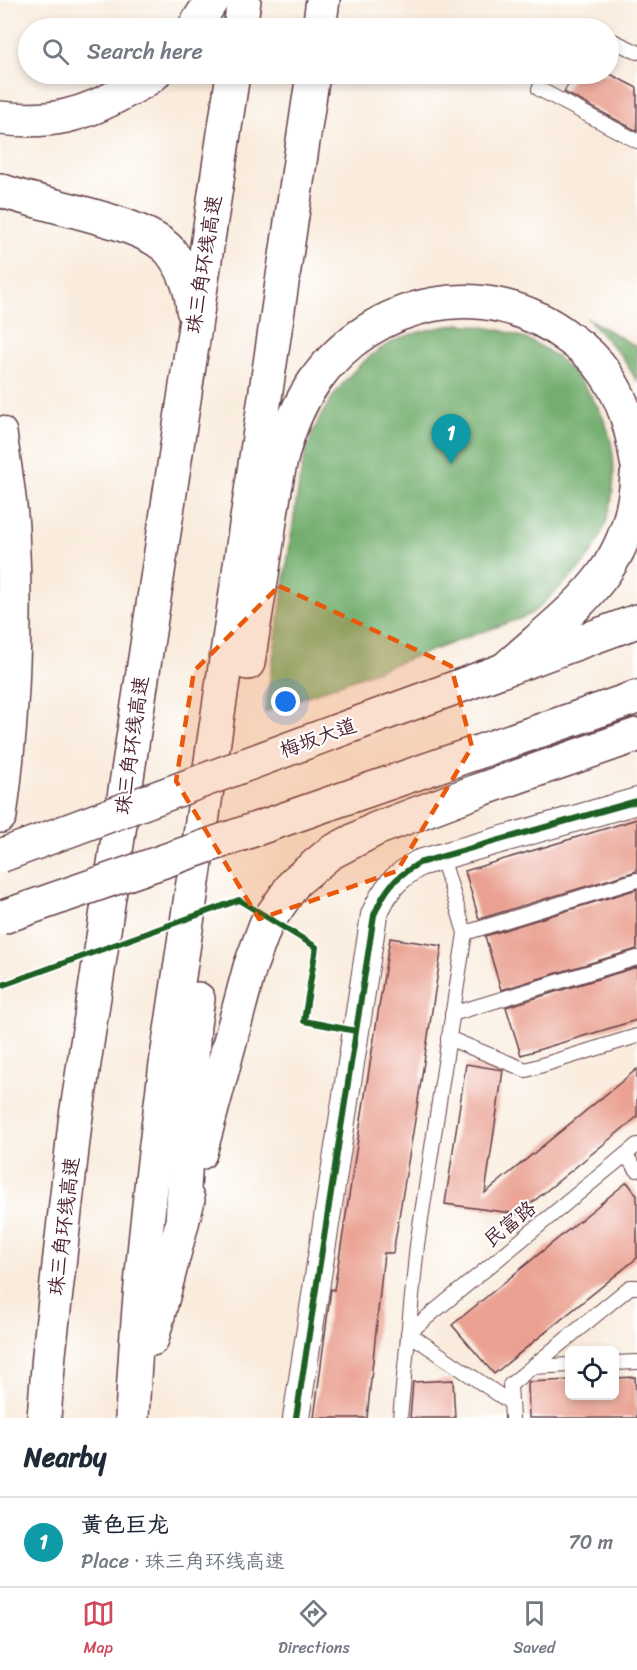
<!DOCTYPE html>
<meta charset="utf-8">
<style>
body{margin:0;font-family:Sriracha,"LXGW WenKai TC",sans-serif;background:#f2f2f3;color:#1f2937}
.controls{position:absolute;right:18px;bottom:18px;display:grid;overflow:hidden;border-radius:9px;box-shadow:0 3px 9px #0003}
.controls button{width:54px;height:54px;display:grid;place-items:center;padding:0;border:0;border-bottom:2px solid #e0e1e3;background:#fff;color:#1f2937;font:30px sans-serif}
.you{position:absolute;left:286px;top:702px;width:21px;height:21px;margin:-15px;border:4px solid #fff;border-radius:50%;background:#1a73e8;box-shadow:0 0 0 9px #1a73e833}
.badge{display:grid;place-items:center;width:39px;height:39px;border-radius:50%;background:#d1495b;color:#fff;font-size:20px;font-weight:700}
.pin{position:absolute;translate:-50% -50px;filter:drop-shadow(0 2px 3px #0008)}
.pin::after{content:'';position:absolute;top:32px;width:21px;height:18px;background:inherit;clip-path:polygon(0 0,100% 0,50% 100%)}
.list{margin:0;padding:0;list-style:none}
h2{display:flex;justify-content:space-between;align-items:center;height:78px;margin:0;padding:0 24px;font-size:26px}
h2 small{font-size:20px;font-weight:400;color:#747a83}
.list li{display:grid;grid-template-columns:39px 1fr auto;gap:18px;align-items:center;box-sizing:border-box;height:90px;padding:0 24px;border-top:2px solid #e0e1e3}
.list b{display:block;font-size:22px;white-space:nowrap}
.list p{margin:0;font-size:20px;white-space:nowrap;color:#747a83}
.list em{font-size:20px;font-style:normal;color:#747a83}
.icon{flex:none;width:33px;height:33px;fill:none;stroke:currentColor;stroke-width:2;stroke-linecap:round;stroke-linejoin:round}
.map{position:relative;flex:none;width:637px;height:1418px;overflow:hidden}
.search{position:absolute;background:#fff;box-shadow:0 3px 9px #0003;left:18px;right:18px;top:18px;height:66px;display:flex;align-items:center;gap:15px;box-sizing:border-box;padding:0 21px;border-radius:33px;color:#747a83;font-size:22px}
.sheet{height:168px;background:#fff}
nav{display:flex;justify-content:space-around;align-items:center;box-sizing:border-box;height:84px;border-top:2px solid #e0e1e3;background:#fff;font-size:16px;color:#747a83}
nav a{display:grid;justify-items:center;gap:3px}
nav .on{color:#d1495b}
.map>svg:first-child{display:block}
.forest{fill:#73ae6e;stroke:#5e664c;stroke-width:1.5}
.building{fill:#eaa192}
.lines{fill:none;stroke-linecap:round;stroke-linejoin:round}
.lane-casing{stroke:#643e46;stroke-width:16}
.street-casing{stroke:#643e46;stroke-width:28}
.primary-casing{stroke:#643e46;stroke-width:36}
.highway-casing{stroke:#643e46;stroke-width:36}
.lane{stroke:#fff;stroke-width:14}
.street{stroke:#fff;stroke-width:26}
.primary{stroke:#fff;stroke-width:33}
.highway{stroke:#fff;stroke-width:33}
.primary-bridge-casing{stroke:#643e46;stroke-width:36;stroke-linecap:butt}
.primary-bridge{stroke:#fff;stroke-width:33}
.cycleway-casing{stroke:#fff;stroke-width:10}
.cycleway{stroke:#1b5e20;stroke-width:6}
.marked{fill:#e8590c;fill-opacity:0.2;stroke:#e8590c;stroke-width:4.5;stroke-dasharray:12 8;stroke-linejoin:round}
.labels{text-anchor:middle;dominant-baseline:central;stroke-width:4.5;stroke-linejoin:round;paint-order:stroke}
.street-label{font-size:20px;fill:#4a1f2b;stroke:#fff}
</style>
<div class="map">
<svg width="637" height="1418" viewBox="0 0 637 1418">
<rect width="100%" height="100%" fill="#fff"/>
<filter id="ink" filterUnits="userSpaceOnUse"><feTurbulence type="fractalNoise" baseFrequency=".0167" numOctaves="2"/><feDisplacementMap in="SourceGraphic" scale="12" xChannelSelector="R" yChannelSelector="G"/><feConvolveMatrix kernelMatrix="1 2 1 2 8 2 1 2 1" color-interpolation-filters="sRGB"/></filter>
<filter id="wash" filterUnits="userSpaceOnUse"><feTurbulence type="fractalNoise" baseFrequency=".008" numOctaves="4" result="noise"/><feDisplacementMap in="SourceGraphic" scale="24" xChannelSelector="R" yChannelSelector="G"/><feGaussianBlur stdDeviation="1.35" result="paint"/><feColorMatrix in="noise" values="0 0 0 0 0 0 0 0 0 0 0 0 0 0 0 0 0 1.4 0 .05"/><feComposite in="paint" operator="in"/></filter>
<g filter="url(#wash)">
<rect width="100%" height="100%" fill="#f9ecdd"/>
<g class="forest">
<polygon points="587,318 637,347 637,381 623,358"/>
<path d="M460,324C523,329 565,350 597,406C622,448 618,509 593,550C583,567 568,580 554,593C546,600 538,610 530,614C522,619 512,621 504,624C486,631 467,637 449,644C387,667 326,689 265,712L299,484C301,473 303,462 306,452C320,405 358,354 406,336C423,330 441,327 460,324Z"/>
</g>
<g id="blocks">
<g class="building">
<polygon points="574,74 610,74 637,88 637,131 564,92"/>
<polygon points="637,819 637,871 479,919 465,871"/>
<polygon points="637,889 637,949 501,990 485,936"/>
<polygon points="390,938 442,946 415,1120 393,1253 384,1253 367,1418 314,1418 331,1289 334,1290"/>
<polygon points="637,967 637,1020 521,1055 506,1007"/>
<polygon points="466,1064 503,1070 485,1193 637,1069 637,1117 518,1214 445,1204"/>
<polygon points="627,1182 637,1195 637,1258 494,1374 452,1325"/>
<polygon points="635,1377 637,1418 529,1418 528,1382 570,1380 570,1395 615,1395 615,1378"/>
<polygon points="453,1380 455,1418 410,1418 413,1382"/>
</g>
</g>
</g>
<g filter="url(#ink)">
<use href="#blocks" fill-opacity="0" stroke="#643e46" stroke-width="1.5"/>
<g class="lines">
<g class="lane-casing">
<g id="lane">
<polyline points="609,39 637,52"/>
<polyline points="539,89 637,141"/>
<polyline points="465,933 637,880"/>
<polyline points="452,1014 637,958"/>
<polyline points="448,1038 526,1070 637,1036"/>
<polyline points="625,1155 637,1170"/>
<polyline points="614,1363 637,1362"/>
<polyline points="532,1367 570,1365"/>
<polyline points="511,1403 408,1333 637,1145"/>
<polyline points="400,1418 417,1245 465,933 442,857"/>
<polyline points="512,1418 510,1385 630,1287 637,1287"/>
</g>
</g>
<g class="street-casing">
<path id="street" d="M296,1418L374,915C385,889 394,878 419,863L637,801"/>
</g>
<g class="primary-casing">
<g id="primary">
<path d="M0,433C4,464 10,496 12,528C17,624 13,721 0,816"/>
<polyline points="334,732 637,621"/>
<polyline points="328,804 637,697"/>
</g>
</g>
<g class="highway-casing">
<g id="highway">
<polyline points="194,28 212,0"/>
<polyline points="240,28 244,0"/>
<polyline points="319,28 323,0"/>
<path d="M0,118C50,124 83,116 126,91C136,86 146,81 154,74"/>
<path d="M0,190C41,206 143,220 170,251C183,267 192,289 193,310"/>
<path d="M248,663C254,623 261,583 267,542C275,486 281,430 314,382C373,298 487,274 569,338C582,347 596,359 605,373C624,400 632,429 637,462"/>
<path d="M505,669C571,609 632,573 637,475"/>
<polyline points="200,1153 250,967 266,924 295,882 330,853 376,829 482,789 637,735"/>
<polyline points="182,1222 194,1025 198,999"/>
<polyline points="152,1339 188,1200"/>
<polyline points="44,1418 49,1354 75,1123 233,74"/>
<path d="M132,1418C137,1299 151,1182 166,1064L313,74"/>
</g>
</g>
<use href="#lane" class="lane"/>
<use href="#street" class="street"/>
<use href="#primary" class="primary"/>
<use href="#highway" class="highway"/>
<g class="primary-bridge-casing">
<g id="primary-bridge">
<polyline points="0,856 334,732"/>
<polyline points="0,918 328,804"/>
</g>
</g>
<use href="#primary-bridge" class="primary-bridge"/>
<g class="cycleway-casing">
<g id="cycleway">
<polyline points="0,986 239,900 316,947 304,1021 356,1031"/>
<path d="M296,1418L374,915C385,889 394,878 419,863L637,801"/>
</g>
</g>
<use href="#cycleway" class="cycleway"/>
</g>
</g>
<path class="marked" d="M279,586L451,666L472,747L397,871L259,919L176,781L194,671Z"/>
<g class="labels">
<g class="street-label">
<text transform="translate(204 264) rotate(-81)">珠三角环线高速</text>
<text transform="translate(318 738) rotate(-20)">梅坂大道</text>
<text transform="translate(132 745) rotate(-82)">珠三角环线高速</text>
<text transform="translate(510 1224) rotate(-39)">民富路</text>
<text transform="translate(64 1226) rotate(-83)">珠三角环线高速</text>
</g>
</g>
</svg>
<div class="controls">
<button><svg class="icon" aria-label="locate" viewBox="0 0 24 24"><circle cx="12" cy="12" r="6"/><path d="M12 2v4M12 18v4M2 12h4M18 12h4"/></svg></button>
</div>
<div class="you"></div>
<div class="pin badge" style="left:451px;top:464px;background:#0f9aa8">1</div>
<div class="search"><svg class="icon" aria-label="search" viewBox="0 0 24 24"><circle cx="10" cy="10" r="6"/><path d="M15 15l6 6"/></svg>Search here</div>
</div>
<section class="sheet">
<h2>Nearby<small></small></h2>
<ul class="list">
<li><span class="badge" style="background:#0f9aa8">1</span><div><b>黄色巨龙</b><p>Place · 珠三角环线高速</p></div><em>70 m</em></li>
</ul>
</section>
<nav>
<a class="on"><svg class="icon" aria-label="map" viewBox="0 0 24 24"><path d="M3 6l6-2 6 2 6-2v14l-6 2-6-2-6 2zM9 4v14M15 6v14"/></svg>Map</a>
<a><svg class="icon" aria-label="directions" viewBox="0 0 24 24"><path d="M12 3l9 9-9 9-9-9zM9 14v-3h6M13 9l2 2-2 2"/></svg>Directions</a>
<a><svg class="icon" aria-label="saved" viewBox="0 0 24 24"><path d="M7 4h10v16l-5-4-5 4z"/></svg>Saved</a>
</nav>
